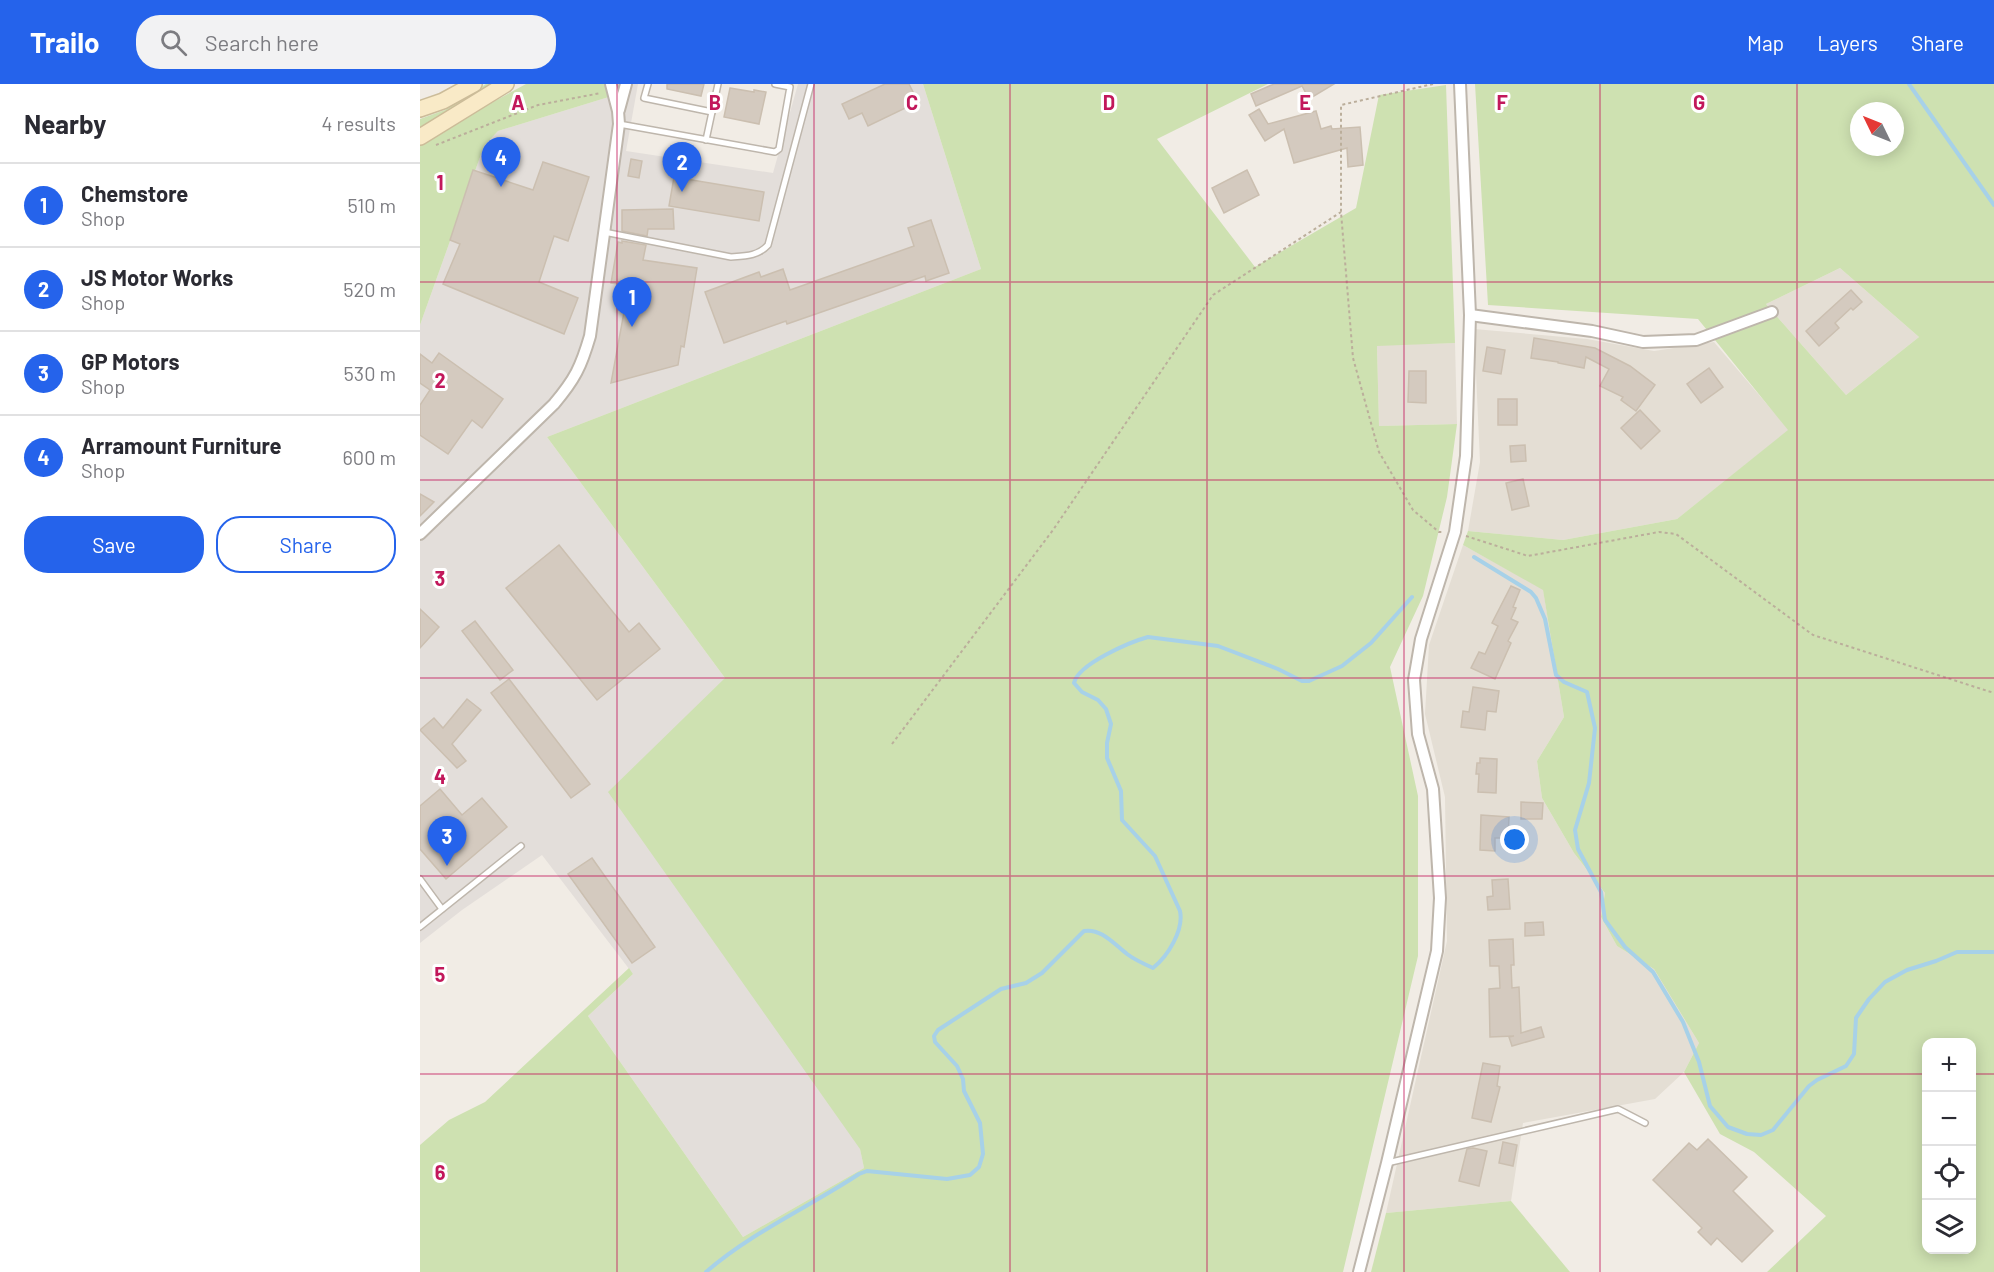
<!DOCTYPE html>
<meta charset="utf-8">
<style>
body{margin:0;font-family:Barlow,sans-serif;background:#f2f2f3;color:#2b2b33}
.controls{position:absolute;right:18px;bottom:18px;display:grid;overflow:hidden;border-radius:12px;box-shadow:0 3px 15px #0003}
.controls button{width:54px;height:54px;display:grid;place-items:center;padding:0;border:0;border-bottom:2px solid #e1e1e2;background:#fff;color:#2b2b33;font:30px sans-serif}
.compass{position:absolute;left:1430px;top:18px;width:54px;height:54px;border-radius:50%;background:#fff;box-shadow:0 3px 15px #0003;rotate:313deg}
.you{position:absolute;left:1095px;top:756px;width:21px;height:21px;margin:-15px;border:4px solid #fff;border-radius:50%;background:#1a73e8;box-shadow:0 0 0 9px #1a73e833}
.badge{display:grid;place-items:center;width:39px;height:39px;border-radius:50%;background:#2563eb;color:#fff;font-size:20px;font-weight:700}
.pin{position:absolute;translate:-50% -50px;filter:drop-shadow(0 2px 3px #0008)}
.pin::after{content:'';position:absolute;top:32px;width:21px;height:18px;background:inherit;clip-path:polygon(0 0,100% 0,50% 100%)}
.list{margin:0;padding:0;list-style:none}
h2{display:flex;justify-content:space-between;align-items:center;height:78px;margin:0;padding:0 24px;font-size:26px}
h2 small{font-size:20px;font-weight:400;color:#7c7c81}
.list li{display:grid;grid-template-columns:39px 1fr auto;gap:18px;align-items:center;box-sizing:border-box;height:84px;padding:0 24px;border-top:2px solid #e1e1e2}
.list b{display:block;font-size:22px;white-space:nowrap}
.list p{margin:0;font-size:20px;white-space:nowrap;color:#7c7c81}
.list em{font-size:20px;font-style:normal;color:#7c7c81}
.actions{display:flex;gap:12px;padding:18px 24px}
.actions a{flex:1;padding:14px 0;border:2px solid #2563eb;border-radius:24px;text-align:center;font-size:21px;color:#2563eb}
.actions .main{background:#2563eb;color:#fff}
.icon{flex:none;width:33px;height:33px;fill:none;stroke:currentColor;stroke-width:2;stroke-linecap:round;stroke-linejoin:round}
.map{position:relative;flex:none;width:1574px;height:1188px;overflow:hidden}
header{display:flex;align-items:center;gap:36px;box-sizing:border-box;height:84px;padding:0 30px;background:#2563eb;color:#fff}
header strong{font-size:28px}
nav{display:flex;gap:33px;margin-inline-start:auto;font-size:21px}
.search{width:420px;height:54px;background:#f2f2f3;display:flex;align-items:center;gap:15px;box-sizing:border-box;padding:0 21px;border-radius:24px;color:#7c7c81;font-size:22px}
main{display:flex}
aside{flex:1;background:#fff}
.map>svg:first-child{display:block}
.residential{fill:#e4ded4}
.industrial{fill:#e3deda}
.grass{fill:#cee1b1;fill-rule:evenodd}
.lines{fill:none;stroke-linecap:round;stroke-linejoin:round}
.stream{stroke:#a7d1e8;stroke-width:4}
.building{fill:#d4cabf;stroke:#cbbfb0;stroke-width:1.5}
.service-casing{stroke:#beb6ac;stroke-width:8}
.minor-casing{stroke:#beb6ac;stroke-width:14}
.secondary-casing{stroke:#ccbc99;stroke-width:18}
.path{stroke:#bbae9b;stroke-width:2;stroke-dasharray:3 3;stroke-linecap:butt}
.service{stroke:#fff;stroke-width:5}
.minor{stroke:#fff;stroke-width:10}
.secondary{stroke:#f9eac7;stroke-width:15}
.grid{fill:none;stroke:#c2185b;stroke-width:1.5;stroke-opacity:0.55}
.grid-label{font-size:20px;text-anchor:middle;font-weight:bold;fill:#c2185b;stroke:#fff;stroke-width:6;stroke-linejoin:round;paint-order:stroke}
</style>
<header>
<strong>Trailo</strong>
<div class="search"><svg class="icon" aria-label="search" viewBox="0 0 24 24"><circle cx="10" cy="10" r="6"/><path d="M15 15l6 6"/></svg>Search here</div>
<nav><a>Map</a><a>Layers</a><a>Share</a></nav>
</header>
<main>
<aside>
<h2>Nearby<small>4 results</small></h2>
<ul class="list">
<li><span class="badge">1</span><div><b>Chemstore</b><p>Shop</p></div><em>510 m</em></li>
<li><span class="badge">2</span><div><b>JS Motor Works</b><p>Shop</p></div><em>520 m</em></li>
<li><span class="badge">3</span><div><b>GP Motors</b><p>Shop</p></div><em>530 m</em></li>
<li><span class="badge">4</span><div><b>Arramount Furniture</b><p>Shop</p></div><em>600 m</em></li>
</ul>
<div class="actions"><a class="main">Save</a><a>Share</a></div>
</aside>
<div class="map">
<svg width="1574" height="1188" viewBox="0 0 1574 1188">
<rect width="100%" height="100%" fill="#f1ece5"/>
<g class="residential">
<polygon points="1420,184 1499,253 1426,311 1346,220"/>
<polygon points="1054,245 1167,255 1234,267 1294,258 1369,346 1257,435 1143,456 1048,447 1060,378"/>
<polygon points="1035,259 1037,340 959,342 957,261"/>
<polygon points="1043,461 1123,505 1144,633 1117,677 1122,714 1154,769 1185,809 1181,833 1197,862 1234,885 1279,959 1264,988 1235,1015 1103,1039 1091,1117 966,1129 1027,857 1025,713 1005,630 1009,561"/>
</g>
<polygon class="industrial" points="212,0 218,0 206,67 353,89 378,0 503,0 561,185 127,353 305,594 440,1065 444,1084 323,1153 168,932 213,890 122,771 42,826 0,859 0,241 64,62 78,47 192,12"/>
<g class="grass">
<polygon points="66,0 76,0 0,45 0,35 25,26"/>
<polygon points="106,0 184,0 192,12 78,47 64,62 0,241 0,58"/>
<polygon points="503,0 848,0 737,55 835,183 936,124 959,11 1026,1 1035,259 957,262 959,342 1037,340 1027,413 1003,512 970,583 998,712 998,872 923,1188 0,1188 0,1061 29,1036 65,1018 209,884 213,890 168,932 323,1153 444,1084 440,1065 188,708 305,594 127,353 561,185"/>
<path d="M1055,0H1574V1188H1347L1406,1132L1334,1068L1300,1050L1264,988L1279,959L1234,885L1197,862L1181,833L1185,809L1154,769L1122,714L1117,677L1144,633L1123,506L1043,461L1048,447L1143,456L1257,435L1368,346L1278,235L1068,221ZM1439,27H1475V63H1439ZM1420,184L1499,253L1426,311L1346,220ZM1506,958H1552V1166H1506Z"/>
<polygon points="1091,1117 1150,1188 951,1188 966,1129"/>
</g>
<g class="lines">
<g class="stream">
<polyline points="1489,0 1574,121"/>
<polyline points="1054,473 1111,508 1116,514 1125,535 1136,591 1144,598 1167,608 1175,644 1169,699 1155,746 1158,765 1181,808 1185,836 1205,863 1233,888 1263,938 1279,978 1290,1022 1308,1043 1327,1050 1341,1051 1353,1046 1389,1002 1397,996 1426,982 1434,970 1436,934 1449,915 1465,898 1487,886 1516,877 1537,868 1574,868"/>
<path d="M286,1188C332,1148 389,1123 439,1090L447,1087L527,1095L550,1091L559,1083L563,1070L560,1039L544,1007L543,995L537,982L515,958L514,952L518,946L581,905L606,899L622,889L664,847C681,844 694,860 707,870C715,876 724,880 733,884C748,872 764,846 760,827L735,772L702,736L701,707L687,674V659L691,640L686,625L678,616L662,608L654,599C658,580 710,558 728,553L798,562L858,585L882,597H889L922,582L951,559L992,513"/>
</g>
</g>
<g class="building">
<polygon points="247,0 284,0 281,12 247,5"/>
<polygon points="465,0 489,0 498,18 448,42 442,29 429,35 422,20"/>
<polygon points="854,0 914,0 889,15 882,2 836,22 831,10"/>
<polygon points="310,4 334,8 334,6 346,8 339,40 304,33"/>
<polygon points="839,25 848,40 896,27 901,45 911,42 912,45 940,43 943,81 928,83 927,64 874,79 864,45 845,57 829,31"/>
<polygon points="211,75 222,77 219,94 208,92"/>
<polygon points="123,78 169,93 148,157 134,152 119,198 158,214 144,250 23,200 40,160 30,156 53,86 113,106"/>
<polygon points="827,86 839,111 804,129 792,104"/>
<polygon points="254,93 344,108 339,137 249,122"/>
<polygon points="253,125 254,145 228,145 227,152 202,147 202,126"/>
<polygon points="511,136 529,189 506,197 505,192 367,240 366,237 304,259 285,208 339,188 341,193 363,185 370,206 494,162 488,144"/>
<polygon points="202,157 226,161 223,176 277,184 264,263 261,262 258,281 191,299 209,201 191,199 198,158 202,159"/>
<polygon points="1431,206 1442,218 1433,226 1431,224 1415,239 1419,244 1399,262 1386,247"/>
<polygon points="1114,254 1175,264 1210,282 1235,301 1216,327 1201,316 1203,313 1180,302 1189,285 1166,273 1164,284 1138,279 1138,278 1111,274"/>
<polygon points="1067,263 1085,266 1081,290 1063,287"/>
<polygon points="19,269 83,315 62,344 52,336 28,370 0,351 0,321 10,306 0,299 0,270 12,279"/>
<polygon points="1289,284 1303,303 1281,319 1267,300"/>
<polygon points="989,287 1006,287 1006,319 988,318"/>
<rect x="1078" y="315" width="19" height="26"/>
<polygon points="1220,326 1240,347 1221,365 1201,344"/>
<polygon points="1105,361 1106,377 1091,378 1090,362"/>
<polygon points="1103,395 1109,422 1092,426 1086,399"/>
<polygon points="0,410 14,418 0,432"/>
<polygon points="139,461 209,548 219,539 240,565 177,616 86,504"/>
<polygon points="1091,502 1100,506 1093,523 1096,524 1091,535 1098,538 1088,557 1091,559 1075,595 1051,584 1059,568 1065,570 1078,542 1072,539"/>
<polygon points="0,525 19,543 0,564"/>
<polygon points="55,537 93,586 80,596 42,547"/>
<polygon points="89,595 170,700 151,714 71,609"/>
<polygon points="1053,603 1079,607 1076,628 1067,627 1065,646 1041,643 1043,627 1049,628"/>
<polygon points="47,615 61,626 32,660 46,677 37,684 0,646 14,634 23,644"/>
<polygon points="1060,674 1077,675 1076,709 1058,708 1059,690 1056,690 1057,679 1060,679"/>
<polygon points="20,705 42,731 62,714 87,743 26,795 0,765 0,722"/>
<polygon points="1101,718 1123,719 1122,735 1101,735"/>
<polygon points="1061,731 1089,733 1088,754 1075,754 1075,767 1060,766"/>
<polygon points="172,774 235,863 212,879 148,790"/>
<polygon points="1088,795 1090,825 1068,826 1067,813 1073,812 1072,796"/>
<polygon points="1123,838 1124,851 1105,852 1105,839"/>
<polygon points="1093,855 1094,881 1091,881 1092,904 1099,903 1101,949 1121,943 1124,953 1092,962 1089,953 1094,952 1070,953 1069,905 1080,904 1079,882 1070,882 1069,856"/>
<polygon points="1063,979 1080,982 1077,1002 1080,1003 1071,1038 1052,1034"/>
<polygon points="1288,1055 1327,1093 1313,1107 1353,1147 1322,1178 1297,1154 1291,1161 1278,1148 1282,1144 1233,1096 1269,1059 1277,1066"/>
<polygon points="1083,1058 1097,1061 1093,1082 1079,1079"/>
<polygon points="1053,1064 1067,1067 1059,1102 1039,1097 1047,1065"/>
</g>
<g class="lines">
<g class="service-casing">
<g id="service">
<polyline points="228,0 224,14 292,28"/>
<polyline points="199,40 355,68 359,65 370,3 355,0"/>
<polyline points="286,56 298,0"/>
<path d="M184,148L311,173C326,172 338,172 348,161L391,0"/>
<polyline points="0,795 22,825"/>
<polyline points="0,843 101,762"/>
<polyline points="967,1079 1198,1025 1225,1039"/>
</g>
</g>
<g class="minor-casing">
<g id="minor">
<polyline points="199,26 206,0"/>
<polyline points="1050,231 1172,247 1223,258 1276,256 1352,228"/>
<path d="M0,450L134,320C155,295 161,283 170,252L199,40L198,27L191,0"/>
<polyline points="939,1188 967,1079 1017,867 1020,814 1013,705 998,650 994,596 1001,555 1035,448 1046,372 1050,231 1040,0"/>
</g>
</g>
<g class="secondary-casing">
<g id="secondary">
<polyline points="0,25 23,17 54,0"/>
<polyline points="0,53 86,0"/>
</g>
</g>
<g class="path">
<polyline points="1013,0 921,21 921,128 933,274 959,368 993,426 1019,448 1023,448"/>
<polyline points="16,61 118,21 181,9"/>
<polyline points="1046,452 1108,472 1239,448 1256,450 1393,551 1574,609"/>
<polyline points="472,660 633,446 793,211 921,128"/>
</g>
<use href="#service" class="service"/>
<use href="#minor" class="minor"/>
<use href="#secondary" class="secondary"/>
</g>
<path class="grid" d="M197,0V1188M394,0V1188M590,0V1188M787,0V1188M984,0V1188M1180,0V1188M1377,0V1188M0,198H1574M0,396H1574M0,594H1574M0,792H1574M0,990H1506M1552,990H1574"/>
<g class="grid-label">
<text x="98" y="26">A</text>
<text x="295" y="26">B</text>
<text x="492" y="26">C</text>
<text x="689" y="26">D</text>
<text x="885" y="26">E</text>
<text x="1082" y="26">F</text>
<text x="1279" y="26">G</text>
<text x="20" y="106">1</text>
<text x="20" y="304">2</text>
<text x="20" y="502">3</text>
<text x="20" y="700">4</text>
<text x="20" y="898">5</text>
<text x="20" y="1096">6</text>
</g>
</svg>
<div class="controls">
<button>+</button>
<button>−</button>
<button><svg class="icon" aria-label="locate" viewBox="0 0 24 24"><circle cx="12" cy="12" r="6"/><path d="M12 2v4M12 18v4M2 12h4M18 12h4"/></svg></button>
<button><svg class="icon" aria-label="layers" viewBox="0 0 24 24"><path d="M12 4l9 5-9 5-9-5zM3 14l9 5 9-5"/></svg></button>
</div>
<svg class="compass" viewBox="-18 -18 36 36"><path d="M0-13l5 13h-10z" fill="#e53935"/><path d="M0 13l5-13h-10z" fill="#7c7c81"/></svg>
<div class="you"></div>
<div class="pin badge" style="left:212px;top:243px">1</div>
<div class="pin badge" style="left:262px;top:108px">2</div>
<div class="pin badge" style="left:27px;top:782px">3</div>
<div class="pin badge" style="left:81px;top:103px">4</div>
</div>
</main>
